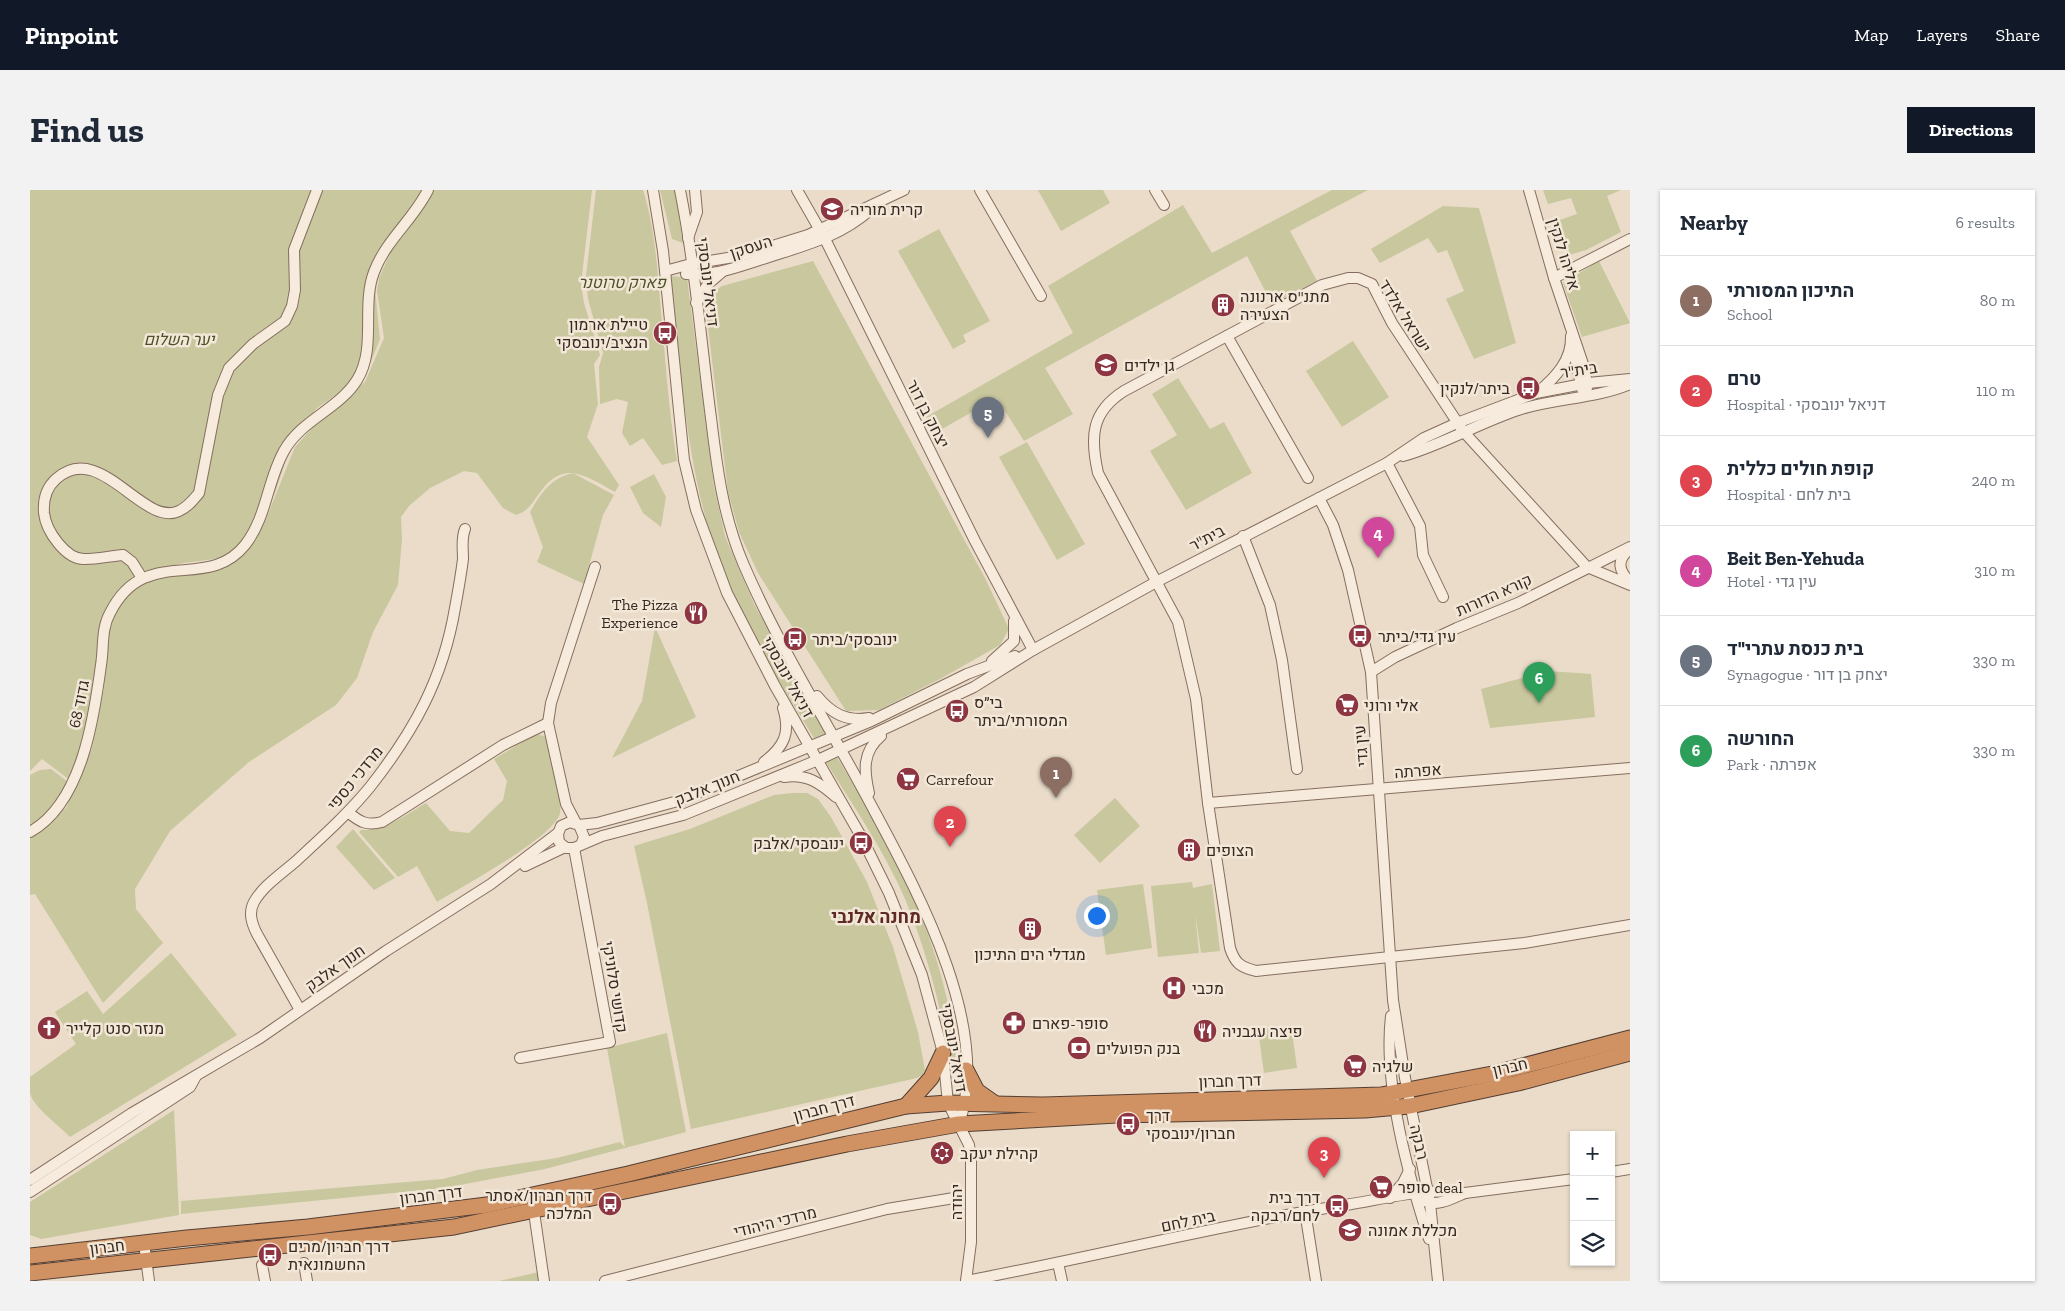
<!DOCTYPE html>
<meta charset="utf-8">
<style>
body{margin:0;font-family:"Zilla Slab",Heebo,serif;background:#f2f2f3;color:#1f2937}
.controls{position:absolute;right:15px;bottom:15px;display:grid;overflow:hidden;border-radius:0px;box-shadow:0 1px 4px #0004}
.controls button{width:45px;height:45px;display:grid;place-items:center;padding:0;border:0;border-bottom:1px solid #e0e1e3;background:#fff;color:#1f2937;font:25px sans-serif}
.you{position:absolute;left:1066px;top:725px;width:18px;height:18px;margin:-12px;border:4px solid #fff;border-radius:50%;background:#1a73e8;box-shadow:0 0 0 8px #1a73e833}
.badge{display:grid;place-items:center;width:32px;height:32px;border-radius:50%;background:#111827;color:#fff;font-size:16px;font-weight:700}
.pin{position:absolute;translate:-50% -41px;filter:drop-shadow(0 1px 2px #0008)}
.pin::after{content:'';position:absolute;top:26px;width:18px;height:15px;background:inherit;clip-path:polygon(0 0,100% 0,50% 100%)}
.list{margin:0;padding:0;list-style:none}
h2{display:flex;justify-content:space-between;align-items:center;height:65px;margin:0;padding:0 20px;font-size:21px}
h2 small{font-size:16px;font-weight:400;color:#747a83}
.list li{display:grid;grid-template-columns:32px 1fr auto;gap:15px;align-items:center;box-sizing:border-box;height:90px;padding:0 20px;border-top:1px solid #e0e1e3}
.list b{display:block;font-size:19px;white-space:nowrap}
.list p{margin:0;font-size:16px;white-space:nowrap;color:#747a83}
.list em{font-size:16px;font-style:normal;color:#747a83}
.icon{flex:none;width:28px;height:28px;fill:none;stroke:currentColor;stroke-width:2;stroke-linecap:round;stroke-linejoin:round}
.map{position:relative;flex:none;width:1600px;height:1091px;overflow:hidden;border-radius:0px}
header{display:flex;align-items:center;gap:30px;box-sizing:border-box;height:70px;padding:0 25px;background:#111827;color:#fff}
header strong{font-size:24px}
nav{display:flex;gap:28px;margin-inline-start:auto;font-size:18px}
.intro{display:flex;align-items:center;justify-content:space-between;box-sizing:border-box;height:120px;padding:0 30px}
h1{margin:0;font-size:35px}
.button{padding:12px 22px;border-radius:0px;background:#111827;color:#fff;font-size:18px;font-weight:700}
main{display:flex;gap:30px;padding:0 30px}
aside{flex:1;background:#fff;border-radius:0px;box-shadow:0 1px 4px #0004}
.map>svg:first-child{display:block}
.green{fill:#c8c79e}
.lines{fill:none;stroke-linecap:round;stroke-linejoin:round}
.minor-casing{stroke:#856e5f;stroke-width:12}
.highway-casing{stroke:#533e33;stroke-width:17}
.minor{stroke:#f6ebdc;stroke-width:10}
.highway{stroke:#d09263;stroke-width:15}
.labels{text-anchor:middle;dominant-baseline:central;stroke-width:5;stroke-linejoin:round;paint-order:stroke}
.poi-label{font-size:16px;fill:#372921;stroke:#f3e7d8;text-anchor:start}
.street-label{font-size:16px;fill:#372921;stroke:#f3e7d8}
.park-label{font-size:16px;font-style:italic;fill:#4d512a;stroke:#f3e7d8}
.neighbourhood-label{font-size:18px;font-weight:bold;fill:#5f2a25;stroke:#f3e7d8}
</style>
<header>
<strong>Pinpoint</strong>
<nav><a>Map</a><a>Layers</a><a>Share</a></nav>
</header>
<div class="intro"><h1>Find us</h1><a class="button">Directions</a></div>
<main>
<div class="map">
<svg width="1600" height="1091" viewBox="0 0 1600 1091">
<rect width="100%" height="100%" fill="#eadcc9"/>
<g class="green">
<polygon points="0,0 395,0 344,89 350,149 336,184 287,218 264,246 245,303 230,335 212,360 185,369 154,373 108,384 77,416 68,445 69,466 58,533 41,591 12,569 0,581"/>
<path d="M404,0H562L551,94L554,113L570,165L564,174L568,214L557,247L589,295L585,302C554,285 533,268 508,305C501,315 498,321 486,325L473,318L447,283L434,281L400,298L379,316L371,327L372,349L368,395L343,442L327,488L306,515L219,572L140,641L105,699L106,719L133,753L73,813L5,704L0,705V645L36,618L62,558L74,498L78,440L86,421L94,409L111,392L121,388L178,382L221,352L234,334L265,257L295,224L335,192L354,148L347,101L349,88L364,55Z"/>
<path d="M566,0H613C624,35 627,73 630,110C635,163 638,218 647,271L632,275L613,248L600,256L592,243L598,212L587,209L570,214L569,177L573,163L558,109L556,86Z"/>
<polygon points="630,0 645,0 653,53 642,49"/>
<polygon points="1008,0 1073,0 1080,13 1031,41"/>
<polygon points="1302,0 1338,0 1260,41 1287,91 1242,114 1217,66 1015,178 1043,224 994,251 967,208 903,244 896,227 1043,143 1018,96 1153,15 1182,63"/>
<polygon points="1513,0 1591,0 1577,6 1591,42 1556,60 1539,65 1531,53 1524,32 1547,24 1541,8 1518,14"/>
<polygon points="1413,16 1449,18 1486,153 1444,169 1416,109 1434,101 1417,60 1408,63 1398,48 1350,73 1341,59"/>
<polygon points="909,39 960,131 933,145 936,152 923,159 868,61"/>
<path d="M783,71L955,388L979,439L970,455L910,489L849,520L816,521L728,383L709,342L698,302L677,129C678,113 678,105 692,96Z"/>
<polygon points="1569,71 1600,133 1552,147 1533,93"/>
<path d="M641,86L657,88L684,296L695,346L724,414L797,544L784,548C749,491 711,432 688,368C656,278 651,180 641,86Z"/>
<polygon points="1323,151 1359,207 1312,237 1276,181"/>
<polygon points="1148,188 1180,239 1194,232 1222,283 1156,320 1120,261 1147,245 1122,204"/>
<polygon points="997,252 1055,354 1027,370 969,267"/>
<path d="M543,283L584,305L573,325L554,394L507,372L513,357L500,322C511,303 521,288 543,283Z"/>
<polygon points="624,284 636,307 631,337 613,323 600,297"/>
<polygon points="625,437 666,527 582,568 612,511"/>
<polygon points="1519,481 1561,484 1565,527 1460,538 1451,499"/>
<path d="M506,544L518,547C521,563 533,609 530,623C525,647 431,697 407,712L387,676L368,687L329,642L331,640C355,641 375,625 396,613L420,641L439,643L473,610L477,591L464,569Z"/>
<path d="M807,567C868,668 917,756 927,875L922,876C911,820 898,765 876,711C855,662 824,617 796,572Z"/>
<polygon points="21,579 38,592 19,625 0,636 0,585 10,580"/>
<polygon points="762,603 777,603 788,609 801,627 837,692 863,757 888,842 895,880 893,884 887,888 661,939 617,713 604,656 660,639 744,605"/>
<polygon points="1085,608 1110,636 1070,673 1044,645"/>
<polygon points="323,639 365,688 344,700 306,657"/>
<polygon points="1162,692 1163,698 1182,694 1190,761 1171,763 1165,723 1169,763 1128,767 1121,696"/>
<polygon points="1113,694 1122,758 1076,765 1067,700"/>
<path d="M141,763L207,845L40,947C30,936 3,917 0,903C0,898 0,892 0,887L46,854L25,822L57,801L73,824Z"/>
<polygon points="1261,835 1267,878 1234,883 1228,840"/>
<polygon points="637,843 656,942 515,979 414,998 151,1024 151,1011 413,989 447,980 527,968 590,952 595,957 577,858"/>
<polygon points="144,920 149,1025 11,1049 0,1045 0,1012"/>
<polygon points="509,1082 510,1091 469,1091"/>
</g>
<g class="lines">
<g class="minor-casing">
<g id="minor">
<polyline points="623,0 633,61 654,270 666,320 697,403 745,496 832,648 859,703 892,785 913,863 918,913 939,955 941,969 941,1052 936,1091"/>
<path d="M650,0C665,75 671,152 681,228C687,278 693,326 713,373C748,455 797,532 839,611C885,697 963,835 929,934"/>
<polyline points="767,0 795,49 945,351 1003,460"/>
<polyline points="950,0 1011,106"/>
<polyline points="1125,0 1134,15"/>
<polyline points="1499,0 1524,88 1555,180 1557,198"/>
<polyline points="658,48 667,22 665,0"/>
<polyline points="635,81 661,74 710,66 778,45 874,0"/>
<path d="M656,84C685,87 712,75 739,67C776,55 811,46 840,20"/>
<polyline points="1524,88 1600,49"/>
<polyline points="666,113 678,94 692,82"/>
<polyline points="1197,146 1278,288"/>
<polyline points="1544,162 1552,199"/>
<path d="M1508,202C1526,187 1542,170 1541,146"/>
<path d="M1373,266C1412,255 1449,233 1488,220C1524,208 1565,209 1600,194"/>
<polyline points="1357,273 1390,336 1393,365 1413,407"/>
<polyline points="1289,308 1303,335 1318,380 1341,482 1363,810 1375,888 1400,1013 1408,1091"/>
<polyline points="1213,346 1240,415 1252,470 1267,579"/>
<path d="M1599,360C1586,371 1589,381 1600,392"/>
<path d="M112,388L102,372L93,365C80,366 68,369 55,369C36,370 16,341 14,323C13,310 16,298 26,289C70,249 113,338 149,321C158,317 163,310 169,303L188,205L199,178L223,154L255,131L262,116L265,100L264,60L287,0"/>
<path d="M1600,395L1557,377L1433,241L1362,133L1342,94L1328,88H1318L1292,95L1094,201C1061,222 1060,247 1068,283L1148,432L1166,509L1178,613L1200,758C1205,773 1210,777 1226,781L1494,753L1600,735"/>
<polyline points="962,471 984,451 984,431"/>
<polyline points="1341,482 1365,467 1427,438 1488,413 1600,357"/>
<path d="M787,506C801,523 816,532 839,528"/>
<path d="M734,572C754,557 761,543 753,518"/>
<path d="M754,587C776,583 790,593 806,607"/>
<path d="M839,603C834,581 832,562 851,546"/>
<polyline points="1178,613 1600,578"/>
<path d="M319,623C330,632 337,636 352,632L473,555L518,533"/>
<polyline points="546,633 536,614 518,533 521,513 565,377"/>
<polyline points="549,635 567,633 648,611 839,532 937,484 985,466"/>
<path d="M0,642C52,613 64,528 71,475C74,457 71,439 80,423C115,353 177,403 215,355C237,327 237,291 254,261C271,230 309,219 327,190C347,158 331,116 344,82C356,50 383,30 398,0"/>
<polyline points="551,655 554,647 549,635 540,632 531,636 528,644 529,652 536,658 544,658 572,646 653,625 788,570 944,497 1003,460 1128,391 1357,273 1394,248 1427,233 1506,203 1558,193 1600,189"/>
<polyline points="495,676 535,657"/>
<path d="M270,820L227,744C222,734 218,723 224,712C233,696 251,684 265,672C291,648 317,625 340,597C384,541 413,489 425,418C428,402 431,385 433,369C433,358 431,349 435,339"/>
<path d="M1361,826C1353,894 1378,985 1399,1049"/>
<polyline points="490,868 580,852 544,658"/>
<polyline points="1581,982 1600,979"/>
<polyline points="0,990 102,923 230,848 356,761 461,694 528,643"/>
<polyline points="0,1002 160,897 166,886"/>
<polyline points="1360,1008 1373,993 1380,979"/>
<path d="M1395,1011C1407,1017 1423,1008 1435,1003"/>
<polyline points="503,1015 514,1091"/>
<polyline points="1275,1021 1286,1091"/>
<polyline points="114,1053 119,1091"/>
<polyline points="274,1073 277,1091"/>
<polyline points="1028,1073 1032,1091"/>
<polyline points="232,1075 235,1091"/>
<polyline points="575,1091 857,1019 924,1008"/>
<path d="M936,1091C1063,1067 1188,1035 1315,1015C1354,1009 1396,997 1435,1003L1544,989"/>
</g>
</g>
<g class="highway-casing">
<g id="highway">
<polyline points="936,880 947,901 964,913"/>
<polyline points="876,916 901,888 913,863"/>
<polyline points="0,1066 157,1048 278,1037 457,1015 598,984 876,916 918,913 1013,915 1351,905 1462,884 1600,848"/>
<polyline points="0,1083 424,1037 817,954 929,934 1087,925 1335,920 1380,916 1488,893 1600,863"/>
</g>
</g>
<use href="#minor" class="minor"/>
<use href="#highway" class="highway"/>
</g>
<defs>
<g id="school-disc" transform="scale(1.25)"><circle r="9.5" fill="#8e3542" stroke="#f3e7d8"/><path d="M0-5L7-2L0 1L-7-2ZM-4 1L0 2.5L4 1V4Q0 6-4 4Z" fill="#fff"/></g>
<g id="building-disc" transform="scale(1.25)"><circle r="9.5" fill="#8e3542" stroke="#f3e7d8"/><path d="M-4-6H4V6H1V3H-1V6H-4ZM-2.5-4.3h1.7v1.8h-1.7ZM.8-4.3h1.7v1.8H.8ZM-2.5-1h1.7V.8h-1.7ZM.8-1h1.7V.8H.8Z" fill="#fff"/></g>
<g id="bus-disc" transform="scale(1.25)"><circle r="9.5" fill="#8e3542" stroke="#f3e7d8"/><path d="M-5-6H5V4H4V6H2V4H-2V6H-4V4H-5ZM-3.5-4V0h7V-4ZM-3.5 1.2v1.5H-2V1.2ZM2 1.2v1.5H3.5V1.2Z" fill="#fff"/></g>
<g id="restaurant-disc" transform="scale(1.25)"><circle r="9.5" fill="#8e3542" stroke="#f3e7d8"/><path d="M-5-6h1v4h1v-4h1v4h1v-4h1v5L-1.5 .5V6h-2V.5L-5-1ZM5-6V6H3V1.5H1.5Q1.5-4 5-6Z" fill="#fff"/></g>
<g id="supermarket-disc" transform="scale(1.25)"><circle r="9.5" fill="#8e3542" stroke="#f3e7d8"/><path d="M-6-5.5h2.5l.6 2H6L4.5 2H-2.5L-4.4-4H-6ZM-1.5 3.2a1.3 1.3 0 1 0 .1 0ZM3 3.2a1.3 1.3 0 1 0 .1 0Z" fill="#fff"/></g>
<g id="hospital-disc" transform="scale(1.25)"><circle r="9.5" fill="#8e3542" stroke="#f3e7d8"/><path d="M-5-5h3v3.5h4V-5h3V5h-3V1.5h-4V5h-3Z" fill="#fff"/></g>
<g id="pharmacy-disc" transform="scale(1.25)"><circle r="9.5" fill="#8e3542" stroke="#f3e7d8"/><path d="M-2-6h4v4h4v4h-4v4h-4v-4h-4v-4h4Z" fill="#fff"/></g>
<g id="church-disc" transform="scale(1.25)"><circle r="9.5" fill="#8e3542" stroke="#f3e7d8"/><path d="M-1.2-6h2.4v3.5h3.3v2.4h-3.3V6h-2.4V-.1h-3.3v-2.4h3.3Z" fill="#fff"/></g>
<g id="bank-disc" transform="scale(1.25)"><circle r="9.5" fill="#8e3542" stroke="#f3e7d8"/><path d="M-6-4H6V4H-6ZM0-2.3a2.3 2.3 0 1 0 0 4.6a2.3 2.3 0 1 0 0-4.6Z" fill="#fff"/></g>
<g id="synagogue-disc" transform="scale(1.25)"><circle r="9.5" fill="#8e3542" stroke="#f3e7d8"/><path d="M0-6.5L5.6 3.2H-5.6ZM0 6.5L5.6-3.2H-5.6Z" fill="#fff"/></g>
<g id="university-disc" transform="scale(1.25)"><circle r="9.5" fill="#8e3542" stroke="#f3e7d8"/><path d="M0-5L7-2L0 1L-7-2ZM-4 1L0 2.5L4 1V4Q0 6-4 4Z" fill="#fff"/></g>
</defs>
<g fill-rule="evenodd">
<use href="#school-disc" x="802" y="19"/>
<use href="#building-disc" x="1193" y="115"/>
<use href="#bus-disc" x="635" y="143"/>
<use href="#school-disc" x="1076" y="175"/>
<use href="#bus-disc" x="1498" y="198"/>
<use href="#restaurant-disc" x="666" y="423"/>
<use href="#bus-disc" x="1330" y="446"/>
<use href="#bus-disc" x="765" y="449"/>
<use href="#supermarket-disc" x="1317" y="515"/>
<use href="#bus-disc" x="927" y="521"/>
<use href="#supermarket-disc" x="878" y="589"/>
<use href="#bus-disc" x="831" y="653"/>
<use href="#building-disc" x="1159" y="660"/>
<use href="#building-disc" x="1000" y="739"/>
<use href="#hospital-disc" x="1144" y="798"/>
<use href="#pharmacy-disc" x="984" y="833"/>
<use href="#church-disc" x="19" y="838"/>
<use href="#restaurant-disc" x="1175" y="841"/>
<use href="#bank-disc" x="1049" y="858"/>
<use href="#supermarket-disc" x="1325" y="876"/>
<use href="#bus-disc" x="1098" y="934"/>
<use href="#synagogue-disc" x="912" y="963"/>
<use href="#supermarket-disc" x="1351" y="997"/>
<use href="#bus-disc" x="580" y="1014"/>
<use href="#bus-disc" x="1307" y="1016"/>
<use href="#university-disc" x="1320" y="1040"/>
<use href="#bus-disc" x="240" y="1065"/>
</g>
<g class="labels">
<g class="poi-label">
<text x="820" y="19">קרית מוריה</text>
<text x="1210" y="106">מתנ"ס ארנונה<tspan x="1210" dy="18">הצעירה</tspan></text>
<text x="618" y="134" text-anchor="end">טיילת ארמון<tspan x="618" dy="18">הנציב/ינובסקי</tspan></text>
<text x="1094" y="175">גן ילדים</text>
<text x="1480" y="198" text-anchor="end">ביתר/לנקין</text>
<text x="648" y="414" text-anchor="end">The Pizza<tspan x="648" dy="18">Experience</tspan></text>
<text x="1348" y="446">עין גדי/ביתר</text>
<text x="782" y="449">ינובסקי/ביתר</text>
<text x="944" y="512">בי״ס<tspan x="944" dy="18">המסורתי/ביתר</tspan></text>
<text x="1334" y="515">אלי ורוני</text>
<text x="896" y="589">Carrefour</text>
<text x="814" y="653" text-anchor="end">ינובסקי/אלבק</text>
<text x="1176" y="660">הצופים</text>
<text x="1000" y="764" text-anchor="middle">מגדלי הים התיכון</text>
<text x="1162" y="798">מכבי</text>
<text x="1002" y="833">סופר-פארם</text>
<text x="36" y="838">מנזר סנט קלייר</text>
<text x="1192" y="841">פיצה עגבניה</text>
<text x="1066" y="858">בנק הפועלים</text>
<text x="1342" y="876">שלגיה</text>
<text x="1116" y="925">דרך<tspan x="1116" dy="18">חברון/ינובסקי</tspan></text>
<text x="930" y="963">קהילת יעקב</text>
<text x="1368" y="997">סופר deal</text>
<text x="562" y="1005" text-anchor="end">דרך חברון/אסתר<tspan x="562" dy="18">המלכה</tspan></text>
<text x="1290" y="1007" text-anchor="end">דרך בית<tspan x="1290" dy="18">לחם/רבקה</tspan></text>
<text x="1338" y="1040">מכללת אמונה</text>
<text x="258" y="1056">דרך חברון/מרים<tspan x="258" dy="18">החשמונאית</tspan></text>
</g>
<g class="street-label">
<text transform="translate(721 57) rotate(-18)">העסקן</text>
<text transform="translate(1534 64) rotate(73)">אליהו לנקין</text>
<text transform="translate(678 92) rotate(83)">דניאל ינובסקי</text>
<text transform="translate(1375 126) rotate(58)">ישראל אלדד</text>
<text transform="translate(1549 180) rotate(-9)">בית"ר</text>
<text transform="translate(898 224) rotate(63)">יצחק בן דור</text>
<text transform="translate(1177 348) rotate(-28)">בית"ר</text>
<text transform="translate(1464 405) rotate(-24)">קורא הדורות</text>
<text transform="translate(758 487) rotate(61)">דניאל ינובסקי</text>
<text transform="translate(49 514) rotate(-78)">גדוד 68</text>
<text transform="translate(1331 556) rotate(-95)">עין גדי</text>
<text transform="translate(1388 581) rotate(-4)">אפרתה</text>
<text transform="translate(325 588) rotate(-51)">מרדכי כספי</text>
<text transform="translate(677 598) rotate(-22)">חנוך אלבק</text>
<text transform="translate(305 778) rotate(-35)">חנוך אלבק</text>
<text transform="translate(585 797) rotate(81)">קדושי סלוניקי</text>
<text transform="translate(924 858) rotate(80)">דניאל ינובסקי</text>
<text transform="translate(1480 877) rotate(-13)">חברון</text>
<text transform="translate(1200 891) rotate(-2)">דרך חברון</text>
<text transform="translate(794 918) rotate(-15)">דרך חברון</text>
<text transform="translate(1389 952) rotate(77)">רבקה</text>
<text transform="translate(401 1005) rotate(-7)">דרך חברון</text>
<text transform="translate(926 1012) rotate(-90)">יהודה</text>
<text transform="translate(1158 1031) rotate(-12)">בית לחם</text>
<text transform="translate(745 1032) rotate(-14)">מרדכי היהודי</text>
<text transform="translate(77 1057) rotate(-7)">חברון</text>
</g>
<g class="park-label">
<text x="592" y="92">פארק טרוטנר</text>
<text x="149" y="149">יער השלום</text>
</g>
<g class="neighbourhood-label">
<text x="846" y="727">מחנה אלנבי</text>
</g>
</g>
</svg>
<div class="controls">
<button>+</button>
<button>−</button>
<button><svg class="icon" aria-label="layers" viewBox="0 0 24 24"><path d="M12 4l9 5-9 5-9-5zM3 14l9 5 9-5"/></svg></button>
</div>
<div class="you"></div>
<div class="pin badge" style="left:1026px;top:608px;background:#8d6e63">1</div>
<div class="pin badge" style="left:920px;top:657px;background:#e0444e">2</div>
<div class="pin badge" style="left:1294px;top:988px;background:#e0444e">3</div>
<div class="pin badge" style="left:1348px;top:368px;background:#d1479c">4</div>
<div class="pin badge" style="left:958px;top:248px;background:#6b7280">5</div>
<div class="pin badge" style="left:1509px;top:513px;background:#2e9e5b">6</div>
</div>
<aside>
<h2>Nearby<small>6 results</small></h2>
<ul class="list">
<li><span class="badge" style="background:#8d6e63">1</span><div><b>התיכון המסורתי</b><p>School</p></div><em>80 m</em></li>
<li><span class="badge" style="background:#e0444e">2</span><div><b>טרם</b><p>Hospital · דניאל ינובסקי</p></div><em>110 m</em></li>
<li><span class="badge" style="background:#e0444e">3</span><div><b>קופת חולים כללית</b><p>Hospital · בית לחם</p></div><em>240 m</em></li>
<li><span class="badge" style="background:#d1479c">4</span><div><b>Beit Ben-Yehuda</b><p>Hotel · עין גדי</p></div><em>310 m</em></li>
<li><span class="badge" style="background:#6b7280">5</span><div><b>בית כנסת עתרי&quot;ד</b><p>Synagogue · יצחק בן דור</p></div><em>330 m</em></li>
<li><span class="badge" style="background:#2e9e5b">6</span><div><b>החורשה</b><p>Park · אפרתה</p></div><em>330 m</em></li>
</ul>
</aside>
</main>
